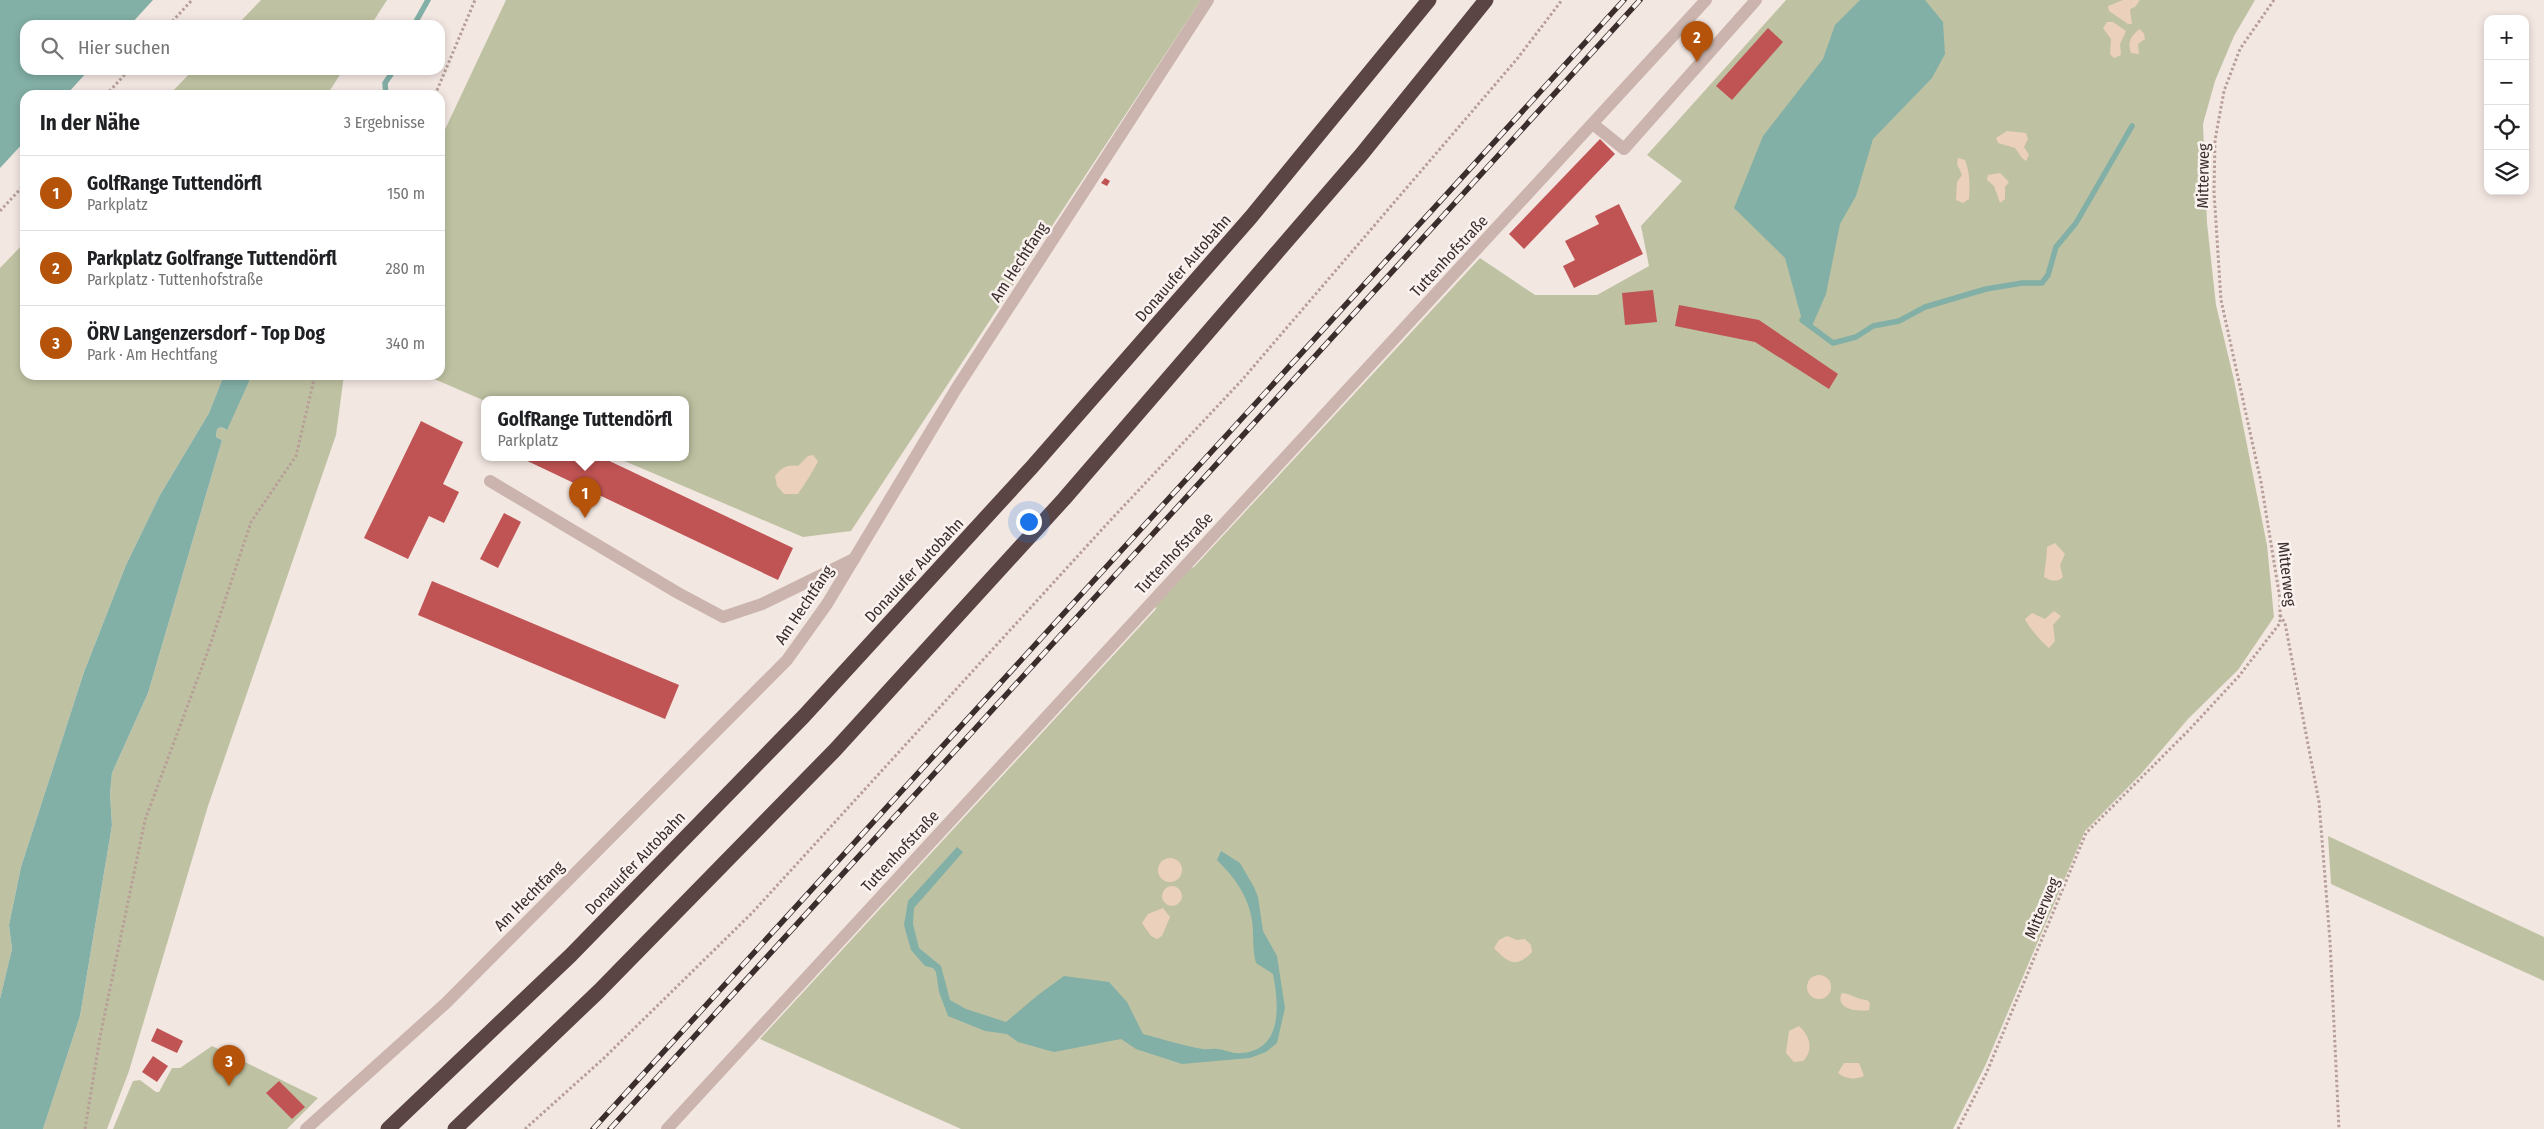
<!DOCTYPE html>
<html lang="de">
<meta charset="utf-8">
<style>
body{margin:0;font-family:"Fira Sans Condensed",sans-serif;background:#f6f6f6;color:#202124}
.controls{position:absolute;right:15px;top:15px;display:grid;overflow:hidden;border-radius:10px;box-shadow:0 2px 8px #0003}
.controls button{width:45px;height:45px;display:grid;place-items:center;padding:0;border:0;border-bottom:1px solid #e0e0e0;background:#fff;color:#202124;font:25px sans-serif}
.you{position:absolute;left:1028px;top:521px;width:18px;height:18px;margin:-12px;border:4px solid #fff;border-radius:50%;background:#1a73e8;box-shadow:0 0 0 8px #1a73e833}
.badge{display:grid;place-items:center;width:32px;height:32px;border-radius:50%;background:#b45309;color:#fff;font-size:16px;font-weight:700}
.pin{position:absolute;translate:-50% -41px;filter:drop-shadow(0 1px 2px #0008)}
.pin::after{content:'';position:absolute;top:26px;width:18px;height:15px;background:inherit;clip-path:polygon(0 0,100% 0,50% 100%)}
.popup{position:absolute;left:481px;top:396px;width:208px;height:65px;box-sizing:border-box;display:grid;place-content:center;border-radius:10px;background:#fff;filter:drop-shadow(0 1px 4px #0005);font-size:16px;white-space:nowrap;color:#757577}
.popup b{font-size:19px;color:#202124}
.popup::after{content:'';position:absolute;left:50%;top:100%;margin-left:-10px;border:10px solid transparent;border-top-color:#fff}
.list{margin:0;padding:0;list-style:none}
h2{display:flex;justify-content:space-between;align-items:center;height:65px;margin:0;padding:0 20px;font-size:21px}
h2 small{font-size:16px;font-weight:400;color:#757577}
.list li{display:grid;grid-template-columns:32px 1fr auto;gap:15px;align-items:center;box-sizing:border-box;height:75px;padding:0 20px;border-top:1px solid #e0e0e0}
.list b{display:block;font-size:19px;white-space:nowrap}
.list p{margin:0;font-size:16px;white-space:nowrap;color:#757577}
.list em{font-size:16px;font-style:normal;color:#757577}
.icon{flex:none;width:28px;height:28px;fill:none;stroke:currentColor;stroke-width:2;stroke-linecap:round;stroke-linejoin:round}
.map{position:relative;flex:none;width:2544px;height:1129px;overflow:hidden}
.search{position:absolute;background:#fff;box-shadow:0 2px 8px #0003;left:20px;top:20px;width:425px;height:55px;display:flex;align-items:center;gap:12px;box-sizing:border-box;padding:0 18px;border-radius:15px;color:#757577;font-size:19px}
.panel{position:absolute;background:#fff;box-shadow:0 2px 8px #0003;left:20px;top:90px;width:425px;height:290px;border-radius:15px}
.map>svg:first-child{display:block}
.green{fill:#bfc2a2}
.sand{fill:#ebd0bb}
.water{fill:#82afa6}
.lines{fill:none;stroke-linecap:round;stroke-linejoin:round}
.stream{stroke:#82afa6;stroke-width:5.5}
.building{fill:#c05353}
.path{stroke:#b79e98;stroke-width:3;stroke-dasharray:2.5 2.5;stroke-linecap:butt}
.minor{stroke:#cbb4ae;stroke-width:12}
.highway{stroke:#5a4544;stroke-width:15}
.rail-casing{stroke:#3a2d2c;stroke-width:5.5}
.rail{stroke:#faf2ef;stroke-width:4;stroke-dasharray:11;stroke-linecap:butt}
.labels{text-anchor:middle;dominant-baseline:central;stroke-width:5;stroke-linejoin:round;paint-order:stroke}
.street-label{font-size:16px;fill:#3a2d2c;stroke:#faf2ef}
</style>
<div class="map">
<svg width="2544" height="1129" viewBox="0 0 2544 1129">
<rect width="100%" height="100%" fill="#f3e7e2"/>
<g class="green">
<polygon points="261,0 387,0 371,25 237,25"/>
<polygon points="506,0 1201,0 851,531 803,537 615,457 685,457 685,399 485,401 425,375 440,375 440,140"/>
<polygon points="1786,0 2255,0 2234,36 2215,81 2203,124 2207,223 2216,305 2234,380 2267,545 2274,617 2238,670 2188,719 2141,774 2085,831 1985,1066 1953,1129 961,1129 760,1039 1156,609 1154,599 1180,572 1194,567 1480,258 1535,295 1597,295 1649,266 1641,226 1682,181 1647,155"/>
<polygon points="193,70 343,70 327,95 169,95"/>
<polygon points="25,242 25,375 224,375 209,413 160,495 126,565 84,672 21,867 9,925 12,949 0,999 0,268"/>
<polygon points="252,375 344,375 336,435 208,806 129,1071 107,1129 43,1129 80,1016 112,825 110,794 112,773 148,693 222,440 216,437 217,429 221,427 226,430"/>
<polygon points="2328,836 2544,937 2544,981 2331,884"/>
<polygon points="212,1046 318,1098 287,1129 113,1129 133,1081 140,1080 156,1092 159,1092 172,1068 180,1068"/>
</g>
<g class="sand">
<polygon points="2123,0 2140,0 2135,7 2130,9 2132,24 2128,24 2109,11 2108,6"/>
<polygon points="2107,22 2113,22 2126,31 2120,44 2121,55 2114,58 2110,54 2111,39 2103,28"/>
<path d="M2140,29L2144,34L2145,39L2138,44L2139,54L2131,53C2127,43 2131,35 2140,29Z"/>
<polygon points="2007,131 2026,133 2028,139 2024,147 2029,155 2026,161 2022,158 2015,148 1998,143 1996,138"/>
<path d="M1958,158L1965,160C1970,173 1970,185 1969,199L1963,203L1956,200L1957,182L1962,175L1957,164Z"/>
<polygon points="2000,173 2009,182 2005,187 2005,199 2000,203 1994,186 1987,180 1988,175"/>
<path d="M813,455L818,461C816,467 802,488 798,494H784L777,486L775,476C781,468 787,464 798,466L808,456Z"/>
<path d="M2055,543L2065,554L2060,565L2063,577C2057,583 2051,581 2044,577C2045,566 2047,557 2047,547Z"/>
<path d="M2054,611L2061,616L2053,625L2055,641L2049,648C2043,644 2028,626 2025,619L2032,613L2045,619Z"/>
<circle cx="1170" cy="870" r="12"/>
<circle cx="1172" cy="896" r="10"/>
<polygon points="1163,908 1170,917 1162,936 1157,939 1151,936 1142,923 1148,914"/>
<path d="M1507,936L1517,940L1525,939L1531,945L1532,952C1517,968 1509,964 1494,948L1499,940Z"/>
<circle cx="1819" cy="987" r="12"/>
<path d="M1842,993C1853,994 1854,999 1867,1000L1870,1003L1869,1010C1858,1012 1834,1009 1842,993Z"/>
<path d="M1799,1026C1810,1036 1814,1050 1803,1061L1794,1062L1786,1053L1789,1031Z"/>
<path d="M1844,1063H1859L1864,1076C1855,1080 1845,1079 1838,1073Z"/>
</g>
<g class="water">
<polygon points="0,0 153,0 130,25 25,25 25,70 89,70 66,95 25,95 25,141 0,168"/>
<polygon points="1860,0 1925,0 1943,22 1945,54 1932,78 1873,139 1856,196 1840,224 1826,294 1812,326 1802,320 1785,258 1734,208 1763,136 1823,59 1835,25"/>
<polygon points="224,375 252,375 227,430 221,427 217,429 216,437 222,440 148,693 112,773 110,794 112,825 80,1016 43,1129 0,1129 0,999 12,949 9,925 21,867 84,672 126,565 160,495 209,413"/>
<path d="M957,847L963,852L914,908L913,924L919,948L941,966L950,1000L966,1009L1006,1022L1038,995L1064,976L1109,982L1127,1002L1143,1034C1163,1039 1183,1046 1203,1049C1208,1050 1213,1048 1218,1049C1226,1050 1233,1054 1241,1053C1283,1050 1279,1005 1273,974L1256,963C1252,948 1254,934 1252,920C1248,895 1234,877 1217,860L1221,851L1240,863L1254,887L1258,897L1263,931L1277,956L1285,1008L1277,1043L1266,1052L1250,1058L1182,1064L1136,1049L1121,1039L1054,1052L1018,1042L1007,1034L985,1031L948,1016L939,992L936,972L933,968L925,966L911,950L904,925L908,901Z"/>
</g>
<g class="lines">
<g class="stream">
<polyline points="414,25 428,0"/>
<polyline points="386,95 385,83 394,70"/>
<polyline points="1802,320 1833,343 1856,337 1873,326 1899,321 1925,307 1986,289 2022,283 2042,283 2048,275 2056,247 2076,223 2132,126"/>
</g>
</g>
<g class="building">
<polygon points="1768,28 1783,42 1732,100 1716,86"/>
<polygon points="1600,139 1615,154 1524,249 1509,234"/>
<polygon points="1105,178 1110,181 1107,186 1101,183"/>
<polygon points="1619,204 1643,254 1574,288 1563,266 1575,260 1565,241 1599,224 1595,216"/>
<polygon points="1653,290 1657,322 1625,325 1622,293"/>
<polygon points="1679,305 1759,320 1838,374 1829,389 1755,342 1675,326"/>
<polygon points="421,421 463,442 443,484 459,492 444,523 429,516 408,559 364,538"/>
<polygon points="519,457 601,457 793,548 778,580"/>
<polygon points="504,513 521,522 498,568 480,559"/>
<polygon points="432,581 679,685 665,719 418,615"/>
<polygon points="157,1028 183,1041 177,1053 151,1041"/>
<polygon points="153,1056 168,1066 157,1082 142,1072"/>
<polygon points="279,1081 305,1107 292,1119 266,1093"/>
</g>
<g class="lines">
<g class="path">
<polyline points="169,25 192,0"/>
<polyline points="106,95 129,70"/>
<polyline points="435,95 475,0"/>
<polyline points="0,211 25,184"/>
<polyline points="2280,615 2285,623 2319,802 2330,941 2339,1129"/>
<polyline points="85,1129 100,1037 145,820 209,648 251,522 296,456 315,375"/>
<polyline points="525,1129 603,1059 752,913 1106,525 1242,380 1517,59 1562,0"/>
<polyline points="1958,1129 1986,1074 2086,833 2189,730 2239,676 2280,623 2280,599 2261,482 2221,300 2214,192 2215,140 2224,91 2240,49 2274,0"/>
</g>
<g class="minor">
<polyline points="1593,124 1624,149 1756,0"/>
<polyline points="490,481 678,593 723,617 762,604 854,559"/>
<polyline points="306,1129 446,1003 787,660 827,604 956,389 1208,0"/>
<polyline points="667,1129 1706,0"/>
</g>
<g class="highway">
<polyline points="388,1129 571,955 804,716 1032,467 1251,217 1429,0"/>
<polyline points="455,1129 599,991 835,750 1064,499 1361,155 1486,0"/>
</g>
<g class="rail-casing">
<g id="rail">
<polyline points="593,1129 1624,0"/>
<polyline points="610,1129 1640,0"/>
</g>
</g>
<use href="#rail" class="rail"/>
</g>
<g class="labels">
<g class="street-label">
<text transform="translate(2203 176) rotate(-89)">Mitterweg</text>
<text transform="translate(1449 256) rotate(-47)">Tuttenhofstraße</text>
<text transform="translate(1019 262) rotate(-57)">Am Hechtfang</text>
<text transform="translate(1183 268) rotate(-49)">Donauufer Autobahn</text>
<text transform="translate(1174 553) rotate(-47)">Tuttenhofstraße</text>
<text transform="translate(914 570) rotate(-47)">Donauufer Autobahn</text>
<text transform="translate(2287 574) rotate(83)">Mitterweg</text>
<text transform="translate(804 605) rotate(-56)">Am Hechtfang</text>
<text transform="translate(900 851) rotate(-47)">Tuttenhofstraße</text>
<text transform="translate(635 863) rotate(-46)">Donauufer Autobahn</text>
<text transform="translate(529 896) rotate(-45)">Am Hechtfang</text>
<text transform="translate(2042 908) rotate(-67)">Mitterweg</text>
</g>
</g>
</svg>
<div class="controls">
<button>+</button>
<button>−</button>
<button><svg class="icon" aria-label="locate" viewBox="0 0 24 24"><circle cx="12" cy="12" r="6"/><path d="M12 2v4M12 18v4M2 12h4M18 12h4"/></svg></button>
<button><svg class="icon" aria-label="layers" viewBox="0 0 24 24"><path d="M12 4l9 5-9 5-9-5zM3 14l9 5 9-5"/></svg></button>
</div>
<div class="you"></div>
<div class="pin badge" style="left:585px;top:518px">1</div>
<div class="popup"><b>GolfRange Tuttendörfl</b>Parkplatz</div>
<div class="pin badge" style="left:1697px;top:62px">2</div>
<div class="pin badge" style="left:229px;top:1086px">3</div>
<div class="search"><svg class="icon" aria-label="search" viewBox="0 0 24 24"><circle cx="10" cy="10" r="6"/><path d="M15 15l6 6"/></svg>Hier suchen</div>
<section class="panel">
<h2>In der Nähe<small>3 Ergebnisse</small></h2>
<ul class="list">
<li><span class="badge">1</span><div><b>GolfRange Tuttendörfl</b><p>Parkplatz</p></div><em>150 m</em></li>
<li><span class="badge">2</span><div><b>Parkplatz Golfrange Tuttendörfl</b><p>Parkplatz · Tuttenhofstraße</p></div><em>280 m</em></li>
<li><span class="badge">3</span><div><b>ÖRV Langenzersdorf - Top Dog</b><p>Park · Am Hechtfang</p></div><em>340 m</em></li>
</ul>
</section>
</div>
